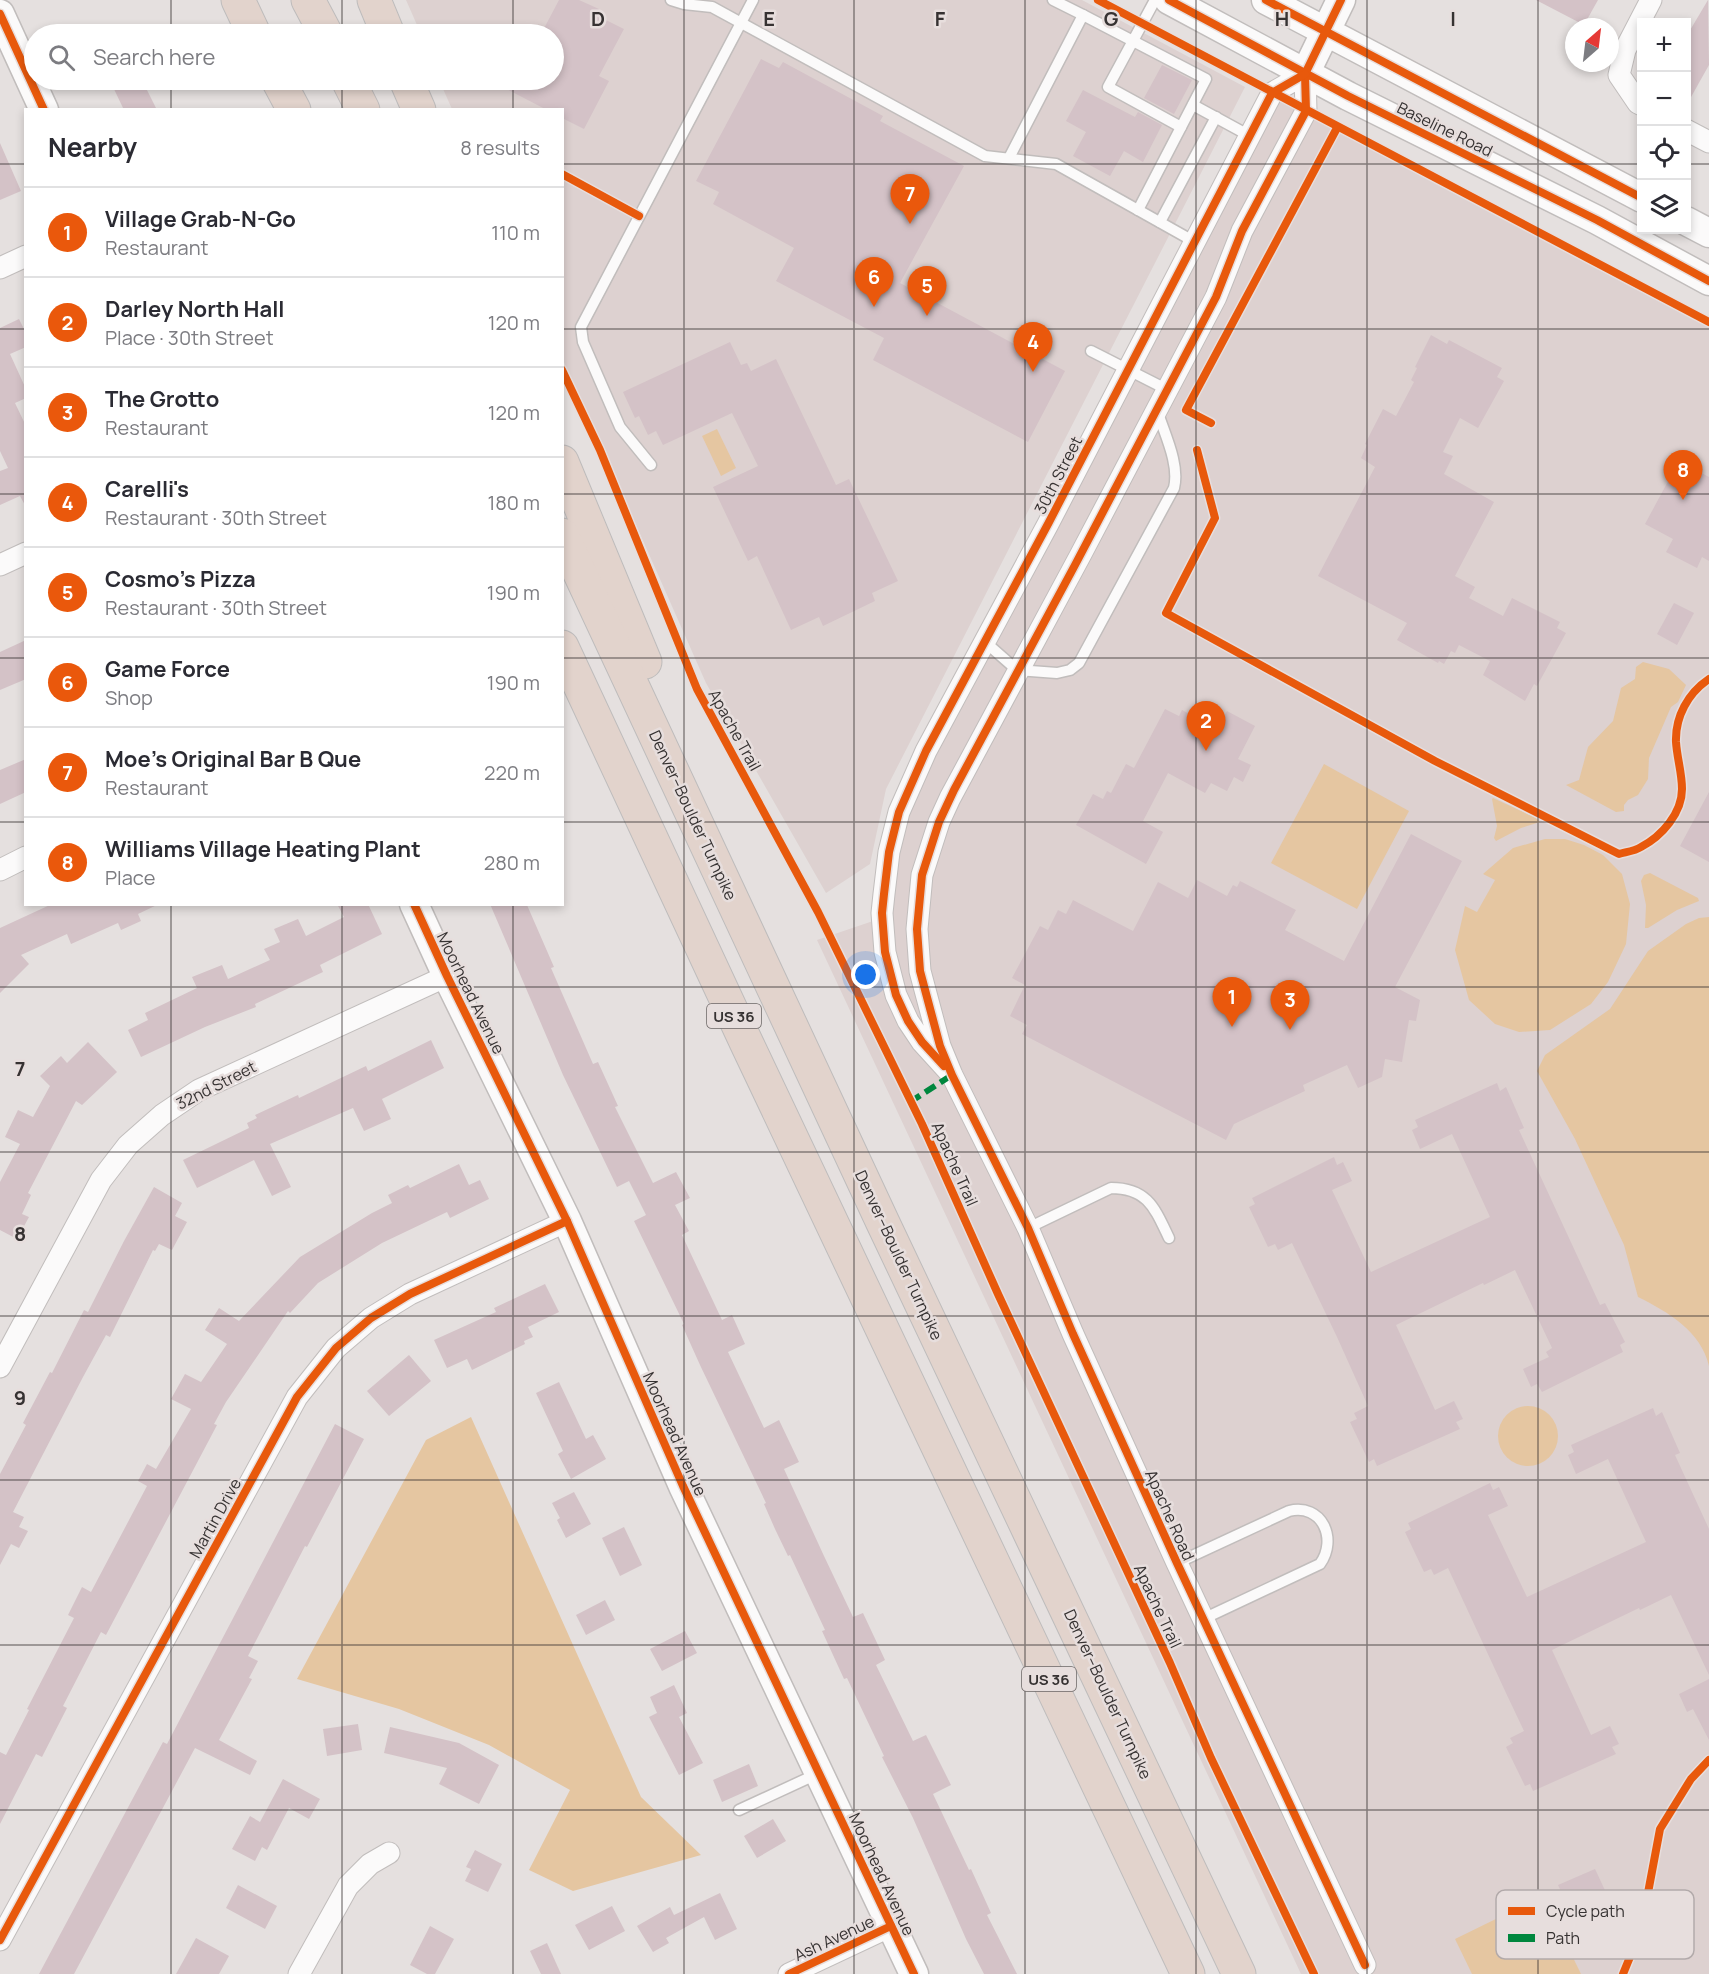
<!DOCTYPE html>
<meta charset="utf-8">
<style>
body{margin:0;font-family:Manrope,sans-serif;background:#f2f2f3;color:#2b2b33}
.controls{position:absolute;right:18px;top:18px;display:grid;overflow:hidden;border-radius:0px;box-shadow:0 3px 9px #0003}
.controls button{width:54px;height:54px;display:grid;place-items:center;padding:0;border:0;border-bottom:2px solid #e1e1e2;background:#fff;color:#2b2b33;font:30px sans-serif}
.compass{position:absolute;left:1565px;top:18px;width:54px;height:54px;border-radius:50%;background:#fff;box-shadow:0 3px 9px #0003;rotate:28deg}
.you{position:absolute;left:866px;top:975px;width:21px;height:21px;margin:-15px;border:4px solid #fff;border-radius:50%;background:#1a73e8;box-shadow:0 0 0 9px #1a73e833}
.badge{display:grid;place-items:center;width:39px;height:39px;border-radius:50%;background:#ea580c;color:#fff;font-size:20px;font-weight:700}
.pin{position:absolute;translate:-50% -50px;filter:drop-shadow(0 2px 3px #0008)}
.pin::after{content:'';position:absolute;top:32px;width:21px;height:18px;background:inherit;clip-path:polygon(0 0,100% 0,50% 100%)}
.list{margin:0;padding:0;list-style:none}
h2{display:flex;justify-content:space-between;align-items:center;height:78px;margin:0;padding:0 24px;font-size:26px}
h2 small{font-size:20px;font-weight:400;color:#7c7c81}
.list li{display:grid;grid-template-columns:39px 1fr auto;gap:18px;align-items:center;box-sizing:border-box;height:90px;padding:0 24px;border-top:2px solid #e1e1e2}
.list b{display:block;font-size:22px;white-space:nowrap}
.list p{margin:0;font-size:20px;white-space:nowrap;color:#7c7c81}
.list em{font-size:20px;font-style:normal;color:#7c7c81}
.icon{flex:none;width:33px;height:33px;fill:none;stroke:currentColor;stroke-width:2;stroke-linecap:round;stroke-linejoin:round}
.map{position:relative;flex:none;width:1709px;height:1974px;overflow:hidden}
.search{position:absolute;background:#fff;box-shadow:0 3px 9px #0003;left:24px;top:24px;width:540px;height:66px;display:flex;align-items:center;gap:15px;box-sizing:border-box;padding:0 21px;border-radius:33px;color:#7c7c81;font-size:22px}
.panel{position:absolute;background:#fff;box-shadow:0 3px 9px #0003;left:24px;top:108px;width:540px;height:798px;border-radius:0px}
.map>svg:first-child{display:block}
.built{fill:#ddd1d0}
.green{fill:#e5c6a1}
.building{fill:#d4c2c7}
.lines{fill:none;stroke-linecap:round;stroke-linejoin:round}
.lane-casing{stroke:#c1bdbc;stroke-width:13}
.street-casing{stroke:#c1bdbc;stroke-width:23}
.secondary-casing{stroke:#c1bdbc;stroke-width:31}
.highway-casing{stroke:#bebcbc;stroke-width:35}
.lane{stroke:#fbfafa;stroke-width:10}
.street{stroke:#fbfafa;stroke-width:21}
.secondary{stroke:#fbfafa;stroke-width:28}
.highway{stroke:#e2d3cc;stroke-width:33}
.quiet{stroke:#00873e;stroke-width:6;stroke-dasharray:12 6;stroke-linecap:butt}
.cycleway-casing{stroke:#e7dedd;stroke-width:11}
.cycleway{stroke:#e8590c;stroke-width:8}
.grid{fill:none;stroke:#363232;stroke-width:1.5;stroke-opacity:0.55}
.labels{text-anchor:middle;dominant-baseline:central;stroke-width:5;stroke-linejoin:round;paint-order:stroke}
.shield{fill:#e7dedd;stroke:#6b6665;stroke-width:1.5}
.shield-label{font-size:15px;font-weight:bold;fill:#363232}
.street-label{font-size:16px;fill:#363232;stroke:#e7dedd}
.key{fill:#e7dedd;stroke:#b2aaaa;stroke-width:1.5}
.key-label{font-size:16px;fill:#363232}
.grid-label{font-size:20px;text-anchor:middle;font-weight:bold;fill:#363232;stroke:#e7dedd;stroke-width:5;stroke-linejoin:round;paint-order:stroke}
</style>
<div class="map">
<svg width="1709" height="1974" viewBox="0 0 1709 1974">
<rect width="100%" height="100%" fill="#e5e0df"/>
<g class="built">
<polygon points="406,0 1082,0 1245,87 886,789 870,864 826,893 706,683 563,360 562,110 452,109 439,80 554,80 554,34 421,34"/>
<polygon points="1268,89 1320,113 1709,318 1709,1974 1301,1974 817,940 873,921 899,796"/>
</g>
<g class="green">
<polygon points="717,429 736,468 721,476 702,436"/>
<polygon points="1643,662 1669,669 1686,685 1678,702 1671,707 1649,758 1648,779 1638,795 1628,800 1624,805 1624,811 1616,812 1566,785 1579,780 1588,747 1613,721 1621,688 1635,679 1636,667"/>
<polygon points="1324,764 1409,811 1357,909 1271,863"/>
<polygon points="1493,798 1536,818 1540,822 1521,828 1496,841 1494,838 1497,826 1492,799"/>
<polygon points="1545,839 1565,839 1584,845 1603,855 1622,874 1630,904 1626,944 1608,982 1591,1004 1550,1030 1519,1032 1495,1024 1469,1000 1455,950 1465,906 1477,912 1495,880 1483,874 1513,848"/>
<polygon points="1650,873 1698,898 1699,901 1677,910 1648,928 1645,928 1646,905 1641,881 1644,875"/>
<path d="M1709,917V1366C1701,1331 1668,1312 1638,1297L1624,1245L1575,1139L1537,1071L1545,1055L1610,1009L1648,951L1686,924L1699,918Z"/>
<circle cx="1528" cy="1436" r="30"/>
<polygon points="471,1417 641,1797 701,1855 573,1891 529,1870 570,1790 489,1745 399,1709 297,1679 426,1440"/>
<polygon points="1543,1896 1581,1974 1472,1974 1455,1939"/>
</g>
<g class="building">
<polygon points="559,0 579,0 599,9 596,15 624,29 599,76 609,81 584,129 562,118 562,110 547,110 489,80 554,80 554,34 541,34"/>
<polygon points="1536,0 1598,0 1584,25"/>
<polygon points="1708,0 1709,65 1686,106 1686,37"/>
<polygon points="761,59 779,68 783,62 883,116 880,121 964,166 900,283 1065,371 1028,442 873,360 884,338 776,281 794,248 713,204 719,192 696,181"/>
<polygon points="1162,65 1192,80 1174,114 1144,98"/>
<polygon points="128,80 142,80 157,110 124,110 113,87"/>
<polygon points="1083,90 1135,117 1138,112 1162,125 1143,162 1124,151 1110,176 1073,156 1086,132 1066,121"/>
<polygon points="0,143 21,191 0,200"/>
<polygon points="19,319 26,333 26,347 10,354 26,389 26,398 15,403 26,426 26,507 20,496 0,505 0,471 8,468 0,451 0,328"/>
<polygon points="1431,335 1447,344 1449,340 1502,368 1497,377 1504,381 1478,428 1460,418 1443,452 1453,456 1444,474 1494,502 1455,576 1475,587 1469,598 1503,616 1512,598 1560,622 1557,628 1566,633 1537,686 1534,684 1525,701 1483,675 1490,661 1459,645 1455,653 1451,651 1444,664 1439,661 1438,663 1397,640 1407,623 1318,576 1375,467 1361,458 1367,445 1365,444 1383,409 1396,416 1414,382 1411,380 1417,368 1415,367"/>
<polygon points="730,342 741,365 747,363 751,371 776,359 836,485 849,479 898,581 872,593 875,601 823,626 819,617 791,630 757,556 748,561 713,487 758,466 732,413 663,445 656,431 648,435 639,416 635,418 623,392"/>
<polygon points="1679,461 1709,477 1709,561 1702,557 1697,568 1666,552 1673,539 1645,524"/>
<polygon points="1674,603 1694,613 1677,645 1657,634"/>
<polygon points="26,640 26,679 0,690 0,652"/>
<polygon points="1165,709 1179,716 1182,710 1204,722 1206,718 1219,725 1227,711 1255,726 1238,759 1251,765 1243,782 1234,777 1227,791 1211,783 1205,793 1168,773 1143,821 1163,832 1146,864 1076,825 1093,794 1103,799 1107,791 1111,793 1126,764 1134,768"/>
<polygon points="26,759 26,792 0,804 0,770"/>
<polygon points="1709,792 1709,862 1680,846"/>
<polygon points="1411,834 1462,861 1395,987 1420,1000 1416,1021 1409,1020 1402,1062 1385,1059 1382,1077 1358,1088 1347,1065 1303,1085 1305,1091 1234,1124 1226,1140 1022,1034 1027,1025 1010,1016 1025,985 1012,978 1040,926 1048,930 1058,910 1066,914 1073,900 1133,931 1158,882 1188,898 1197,880 1227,896 1233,885 1237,887 1240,881 1296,910 1285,930 1344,961"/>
<polygon points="52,904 159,904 138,914 141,921 121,930 118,923 71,944 67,934 21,955 29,964 0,993 0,928"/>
<polygon points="337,904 368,904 382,934 320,965 323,972 255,1004 256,1007 205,1027 141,1057 128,1030 148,1020 145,1013 197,988 192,977 222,965 228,979 270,960 264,949 280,942 274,929 298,919 306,936 344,917"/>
<polygon points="490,904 527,905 554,967 551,968 593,1064 598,1062 618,1106 615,1107 653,1183 676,1172 690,1198 675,1205 689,1231 682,1235 722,1320 732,1315 745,1344 728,1352 764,1428 779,1420 799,1462 784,1469 824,1556 853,1617 863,1613 885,1660 876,1665 913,1741 926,1735 951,1785 933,1794 969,1870 971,1869 991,1913 987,1915 1017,1974 984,1974 966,1939 913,1818 882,1757 884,1756 847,1678 844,1679 822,1631 825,1630 790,1555 788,1556 775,1529 764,1504 766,1503 700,1365 682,1325 684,1324 634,1221 646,1215 629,1181 617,1187 563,1075"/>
<polygon points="431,1040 444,1068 382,1099 391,1119 364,1131 353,1108 270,1144 291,1187 272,1196 254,1160 197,1188 183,1160 249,1128 247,1123 257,1118 255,1115 298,1095 299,1098 366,1066 368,1071"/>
<polygon points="88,1042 117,1072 82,1105 76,1101 28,1193 31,1195 22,1214 29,1217 17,1239 0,1230 0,1182 20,1144 5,1137 18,1110 33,1117 50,1086 40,1076 61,1056 67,1063"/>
<polygon points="1497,1083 1500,1091 1506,1087 1524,1128 1519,1130 1600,1305 1605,1303 1625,1342 1620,1345 1623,1352 1542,1392 1537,1384 1531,1387 1523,1369 1549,1357 1546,1352 1552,1348 1515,1270 1484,1285 1483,1283 1396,1325 1435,1410 1454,1401 1463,1419 1456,1422 1460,1429 1377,1466 1374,1459 1369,1462 1350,1422 1357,1419 1354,1413 1368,1406 1337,1337 1292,1243 1278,1250 1275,1244 1268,1247 1249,1207 1255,1204 1252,1198 1334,1157 1337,1165 1343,1162 1352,1181 1332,1190 1371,1272 1490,1217 1452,1134 1420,1149 1412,1130 1418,1127 1415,1120"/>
<polygon points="459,1164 469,1185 480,1180 489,1199 450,1218 447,1212 382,1243 318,1283 290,1313 288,1311 226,1402 214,1424 217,1425 106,1635 101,1632 63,1706 67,1708 42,1757 36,1754 0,1824 0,1752 6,1755 29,1710 27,1709 74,1618 68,1615 82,1587 91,1592 147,1486 138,1481 147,1464 156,1469 191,1409 171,1399 185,1374 201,1382 227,1344 205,1330 219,1308 239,1321 300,1257 372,1213 392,1203 388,1195 408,1185 410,1188"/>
<polygon points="154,1187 182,1203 175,1216 187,1222 172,1250 159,1244 155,1251 153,1250 110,1337 106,1335 83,1377 13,1512 24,1517 19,1527 28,1531 19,1548 11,1544 0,1565 0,1474 26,1425 23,1423 50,1372 52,1373 84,1310 88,1312 124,1241"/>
<polygon points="545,1284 559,1312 528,1327 533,1337 524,1341 525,1344 472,1370 467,1359 447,1368 434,1340 496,1312 494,1308"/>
<polygon points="409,1355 431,1381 389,1416 367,1391"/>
<polygon points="559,1382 586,1439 593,1435 606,1459 571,1479 558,1454 563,1451 536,1393"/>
<polygon points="1653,1408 1656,1416 1662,1412 1680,1453 1675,1455 1709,1529 1709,1675 1671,1595 1640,1610 1639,1608 1552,1650 1591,1735 1610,1726 1619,1744 1612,1747 1616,1754 1533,1791 1530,1784 1525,1786 1506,1747 1513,1743 1510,1738 1524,1731 1506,1693 1448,1568 1434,1575 1431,1569 1424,1572 1405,1532 1411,1529 1408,1523 1490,1483 1493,1490 1499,1487 1508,1506 1488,1515 1527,1597 1646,1542 1608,1459 1576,1474 1568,1455 1574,1452 1571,1445"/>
<polygon points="335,1424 364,1439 307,1547 305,1546 248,1656 258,1661 249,1678 252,1679 219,1740 257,1761 250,1775 195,1748 74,1974 39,1974 163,1742 167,1744"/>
<polygon points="574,1492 591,1524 566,1538 557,1520 560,1518 552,1503"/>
<polygon points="624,1527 642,1565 620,1576 602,1538"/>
<polygon points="605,1600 615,1620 586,1635 576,1615"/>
<polygon points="685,1631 697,1653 662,1671 650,1649"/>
<polygon points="1709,1679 1709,1740 1693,1709 1687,1712 1679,1694"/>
<polygon points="674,1685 687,1713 679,1717 703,1763 679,1775 649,1717 657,1713 650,1697"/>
<polygon points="358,1724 362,1750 327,1756 323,1729"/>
<polygon points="390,1727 459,1743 499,1765 479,1804 439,1784 447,1768 384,1753"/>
<polygon points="749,1764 758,1786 722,1802 713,1780"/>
<polygon points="283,1779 320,1799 309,1819 289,1808 267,1850 262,1847 255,1861 232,1849 250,1816 260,1822"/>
<polygon points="773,1819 786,1841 757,1858 744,1836"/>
<polygon points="475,1850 502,1864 488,1892 465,1881 471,1869 466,1867"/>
<polygon points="1595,1869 1625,1933 1588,1950 1558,1885"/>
<polygon points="238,1885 277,1906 265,1929 226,1908"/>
<polygon points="720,1893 737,1929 715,1940 704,1917 666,1938 669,1943 653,1952 637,1926 670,1907 674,1915"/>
<polygon points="612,1906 625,1931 589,1950 575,1925"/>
<polygon points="430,1926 454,1939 435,1974 427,1974 410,1965"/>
<polygon points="196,1938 229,1956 219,1974 176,1974"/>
<polygon points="547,1943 561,1974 541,1974 530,1951"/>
</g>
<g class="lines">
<g class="lane-casing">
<g id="lane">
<polyline points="671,0 684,4 712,7 985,156 1056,164 1195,242"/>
<polyline points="1155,0 1108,87 1181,127"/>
<polyline points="1083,15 1206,79 1138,210"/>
<polyline points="1193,105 1250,136"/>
<polyline points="1009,158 1083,15 1053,0"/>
<polyline points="1160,222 1216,117"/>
<polyline points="1091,351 1166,389"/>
<polyline points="651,465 620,427 583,342 581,327 753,0"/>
<path d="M984,641L1017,670L1057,673L1070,670L1079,663L1174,488C1180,464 1164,433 1157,410"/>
<path d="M1028,1228L1111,1188C1148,1188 1155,1209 1169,1238"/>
<path d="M1177,1563L1289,1511C1322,1503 1338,1539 1320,1564L1203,1619"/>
<polyline points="739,1810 817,1774"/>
</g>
</g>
<g class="street-casing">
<g id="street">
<polyline points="1642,105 1638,103 1619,75 1625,50 1651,0"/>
<polyline points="1686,130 1709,142"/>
<polyline points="0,268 26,256"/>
<polyline points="0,565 26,553"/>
<polyline points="0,870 26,857"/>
<polyline points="952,1075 922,1042 908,1021 896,995 885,952 882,913 884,894 889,852 899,812 926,751 1048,524 1272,93 1305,74 1306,111 1242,231 1216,297 1081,554 950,798 939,822 922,875 917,929 920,971 940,1046 952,1075 1028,1228 1073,1334 1177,1563 1365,1965"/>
<polyline points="0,1367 101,1180 128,1145 162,1115 199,1090 447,976"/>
<polyline points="0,1940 297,1397 336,1348 371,1318 410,1294 567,1221"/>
<polyline points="299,1974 348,1886 370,1864 389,1853"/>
<polyline points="789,1974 891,1926"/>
</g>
</g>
<g class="secondary-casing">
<g id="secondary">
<polyline points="1169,0 1348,96 1597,220 1709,281"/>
<polyline points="1266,0 1642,198"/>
<polyline points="0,14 44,110"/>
<polyline points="1305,74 1341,0"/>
<polyline points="1686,221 1709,233"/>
<polyline points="414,904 447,976 567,1221 683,1486 914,1974"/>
</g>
</g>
<g class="highway-casing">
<g id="highway">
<polyline points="238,0 254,34"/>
<polyline points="308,0 326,34"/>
<polyline points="374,0 388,34"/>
<polyline points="278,80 294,110"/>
<polyline points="348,80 363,110"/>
<polyline points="406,80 419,110"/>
<polyline points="562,462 645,662"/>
<polyline points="562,535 883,1223 1239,1974"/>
<polyline points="562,647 747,1044 1188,1974"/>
</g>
</g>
<use href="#lane" class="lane"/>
<use href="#street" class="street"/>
<use href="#secondary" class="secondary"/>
<use href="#highway" class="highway"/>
<polyline class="quiet" points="910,1102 952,1075"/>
<g class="cycleway-casing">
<g id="cycleway">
<polyline points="1098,0 1709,322"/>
<polyline points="1169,0 1348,96 1597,220 1709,281"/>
<polyline points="1266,0 1642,198"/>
<polyline points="1341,0 1305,74 1306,111 1242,231 1216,297 1075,565 954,790 939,822 922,875 917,929 920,971 940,1046 952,1075 1028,1228 1073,1334 1177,1563 1365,1965"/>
<polyline points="0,14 44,110"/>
<polyline points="562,174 639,216"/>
<polyline points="562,370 600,450 697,689 818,912 922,1124 998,1294 1170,1663 1211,1758 1314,1974"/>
<polyline points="1211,423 1186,410 1337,128"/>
<path d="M1197,450L1215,518L1166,613L1435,761L1619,854C1626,852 1635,851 1641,847C1662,836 1682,813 1682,789C1682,773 1677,758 1676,742C1675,717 1688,693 1709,679"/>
<polyline points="414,904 447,976 567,1221 683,1486 914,1974"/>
<polyline points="944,1066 922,1042 908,1021 896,995 885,952 882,913 884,894 889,852 899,812 926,751 1048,524 1272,93 1305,74"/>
<polyline points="0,1940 297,1397 336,1348 371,1318 410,1294 567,1221"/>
<polyline points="789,1974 891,1926"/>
<polyline points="1623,1974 1641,1930 1660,1829 1691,1779 1709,1760"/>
</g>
</g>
<use href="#cycleway" class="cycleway"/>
</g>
<path class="grid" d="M171,0V34M342,0V34M513,0V34M684,0V1974M854,0V1974M1025,0V1974M1196,0V1974M1367,0V1974M1538,0V1974M171,80V110M342,80V110M513,80V110M0,164H26M562,164H1642M1686,164H1709M0,329H26M562,329H1709M0,494H26M562,494H1709M0,658H26M562,658H1709M0,822H26M562,822H1709M171,904V1974M342,904V1974M513,904V1974M0,987H1709M0,1152H1709M0,1316H1709M0,1480H1709M0,1645H1709M0,1810H1709"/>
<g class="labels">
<g class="shield">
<rect x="707" y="1004" width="54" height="24" rx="4.5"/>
<rect x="1022" y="1667" width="54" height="24" rx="4.5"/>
</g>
<g class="shield-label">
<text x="734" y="1016">US 36</text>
<text x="1049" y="1679">US 36</text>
</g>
<g class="street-label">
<text transform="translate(1445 129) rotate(26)">Baseline Road</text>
<text transform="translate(1058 475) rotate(-63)">30th Street</text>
<text transform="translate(735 730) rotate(61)">Apache Trail</text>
<text transform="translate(693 815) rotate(65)">Denver–Boulder Turnpike</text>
<text transform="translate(471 993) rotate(64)">Moorhead Avenue</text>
<text transform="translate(216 1085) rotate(-27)">32nd Street</text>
<text transform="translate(955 1164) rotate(66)">Apache Trail</text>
<text transform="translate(899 1255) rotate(65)">Denver–Boulder Turnpike</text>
<text transform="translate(675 1434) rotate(66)">Moorhead Avenue</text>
<text transform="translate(1170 1515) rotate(66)">Apache Road</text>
<text transform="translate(215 1518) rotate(-61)">Martin Drive</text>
<text transform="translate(1158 1606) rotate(65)">Apache Trail</text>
<text transform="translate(1108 1694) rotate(65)">Denver–Boulder Turnpike</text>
<text transform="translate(882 1874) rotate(65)">Moorhead Avenue</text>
<text transform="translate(834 1938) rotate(-25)">Ash Avenue</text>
</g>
</g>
<rect x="1496" y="1890" width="198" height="69" rx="9" class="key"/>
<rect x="1508" y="1907" width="27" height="8" fill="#e8590c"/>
<rect x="1508" y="1934" width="27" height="8" fill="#00873e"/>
<g class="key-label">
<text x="1546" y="1917">Cycle path</text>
<text x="1546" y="1944">Path</text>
</g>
<g class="grid-label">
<text x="598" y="26">D</text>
<text x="769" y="26">E</text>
<text x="940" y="26">F</text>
<text x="1111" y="26">G</text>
<text x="1282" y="26">H</text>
<text x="1453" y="26">I</text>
<text x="20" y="1076">7</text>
<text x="20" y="1241">8</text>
<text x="20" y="1405">9</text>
</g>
</svg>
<div class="controls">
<button>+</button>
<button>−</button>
<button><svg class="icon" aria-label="locate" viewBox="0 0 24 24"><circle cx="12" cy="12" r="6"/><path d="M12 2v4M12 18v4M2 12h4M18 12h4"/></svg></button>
<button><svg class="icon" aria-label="layers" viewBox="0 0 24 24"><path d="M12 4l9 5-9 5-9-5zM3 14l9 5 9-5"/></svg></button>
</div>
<svg class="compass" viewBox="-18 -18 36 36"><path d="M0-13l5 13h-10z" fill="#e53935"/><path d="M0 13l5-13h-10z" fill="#7c7c81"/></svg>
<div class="you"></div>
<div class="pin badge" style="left:1232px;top:1027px">1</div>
<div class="pin badge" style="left:1206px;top:751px">2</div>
<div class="pin badge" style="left:1290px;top:1030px">3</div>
<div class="pin badge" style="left:1033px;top:372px">4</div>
<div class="pin badge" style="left:927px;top:316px">5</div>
<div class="pin badge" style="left:874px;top:307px">6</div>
<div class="pin badge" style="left:910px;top:224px">7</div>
<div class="pin badge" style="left:1683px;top:500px">8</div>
<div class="search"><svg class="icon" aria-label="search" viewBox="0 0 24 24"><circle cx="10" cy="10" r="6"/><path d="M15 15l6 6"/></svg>Search here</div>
<section class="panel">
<h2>Nearby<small>8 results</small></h2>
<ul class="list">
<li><span class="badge">1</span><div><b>Village Grab-N-Go</b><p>Restaurant</p></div><em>110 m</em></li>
<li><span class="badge">2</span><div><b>Darley North Hall</b><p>Place · 30th Street</p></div><em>120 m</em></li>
<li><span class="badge">3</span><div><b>The Grotto</b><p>Restaurant</p></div><em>120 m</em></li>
<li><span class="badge">4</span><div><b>Carelli's</b><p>Restaurant · 30th Street</p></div><em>180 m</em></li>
<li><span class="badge">5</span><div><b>Cosmo's Pizza</b><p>Restaurant · 30th Street</p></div><em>190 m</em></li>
<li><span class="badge">6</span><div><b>Game Force</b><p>Shop</p></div><em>190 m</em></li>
<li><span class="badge">7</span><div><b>Moe's Original Bar B Que</b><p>Restaurant</p></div><em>220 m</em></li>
<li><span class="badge">8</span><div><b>Williams Village Heating Plant</b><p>Place</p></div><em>280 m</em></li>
</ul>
</section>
</div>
